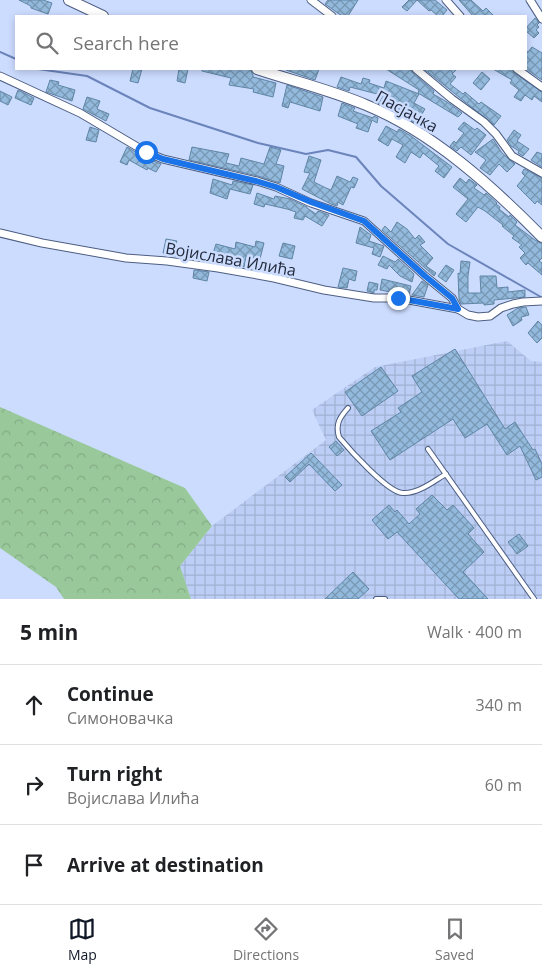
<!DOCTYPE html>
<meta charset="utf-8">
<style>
body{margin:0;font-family:"Open Sans",sans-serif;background:#f2f2f2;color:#202124}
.stop{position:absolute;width:15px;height:15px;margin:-11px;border:4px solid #1a73e8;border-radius:50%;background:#fff}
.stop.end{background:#1a73e8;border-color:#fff;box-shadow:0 1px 5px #0008}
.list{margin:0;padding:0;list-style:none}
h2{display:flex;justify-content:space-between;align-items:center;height:65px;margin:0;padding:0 20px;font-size:21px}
h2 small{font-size:16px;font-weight:400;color:#757577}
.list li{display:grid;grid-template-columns:32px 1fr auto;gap:15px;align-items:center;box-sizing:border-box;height:80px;padding:0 20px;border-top:1px solid #e0e0e0}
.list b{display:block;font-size:19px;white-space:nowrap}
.list p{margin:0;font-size:16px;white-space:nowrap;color:#757577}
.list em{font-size:16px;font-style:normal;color:#757577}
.icon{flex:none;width:28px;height:28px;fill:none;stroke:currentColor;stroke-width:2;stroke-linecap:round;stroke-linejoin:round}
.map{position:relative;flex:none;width:542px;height:599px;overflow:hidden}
.search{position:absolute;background:#fff;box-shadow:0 2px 8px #0003;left:15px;right:15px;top:15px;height:55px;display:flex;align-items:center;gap:12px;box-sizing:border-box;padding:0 18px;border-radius:0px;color:#757577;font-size:19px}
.sheet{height:305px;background:#fff}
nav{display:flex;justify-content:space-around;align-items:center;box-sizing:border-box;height:70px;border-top:1px solid #e0e0e0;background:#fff;font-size:14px;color:#757577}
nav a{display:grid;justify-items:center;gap:2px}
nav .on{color:#111827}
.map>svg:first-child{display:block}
.industrial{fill:url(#industrial-grid)}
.forest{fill:url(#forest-crowns)}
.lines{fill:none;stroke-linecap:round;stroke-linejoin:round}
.stream{stroke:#6b84bb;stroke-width:2}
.building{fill:url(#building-cross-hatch);stroke:#6085a5}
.service-casing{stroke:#4d5e83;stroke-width:6}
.minor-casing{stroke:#4d5e83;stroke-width:9}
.secondary-casing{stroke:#4d5e83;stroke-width:12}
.service{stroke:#fff;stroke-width:4}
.minor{stroke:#fff;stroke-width:7}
.secondary{stroke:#fff;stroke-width:10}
.route{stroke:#1a73e8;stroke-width:6}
.labels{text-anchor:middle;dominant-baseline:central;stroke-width:5;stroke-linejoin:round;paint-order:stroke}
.street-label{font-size:16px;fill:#1f2637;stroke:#ccdcff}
</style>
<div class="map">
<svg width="542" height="599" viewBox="0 0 542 599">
<defs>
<pattern id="industrial-grid" width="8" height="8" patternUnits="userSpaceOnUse" patternTransform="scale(1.25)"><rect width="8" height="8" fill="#bccef5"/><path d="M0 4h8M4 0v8" fill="none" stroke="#a1b1d3"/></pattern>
<pattern id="forest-crowns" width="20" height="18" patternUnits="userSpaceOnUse" patternTransform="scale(1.25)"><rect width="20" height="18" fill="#99c99a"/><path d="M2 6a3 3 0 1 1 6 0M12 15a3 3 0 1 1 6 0" fill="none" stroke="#83ac85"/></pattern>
<pattern id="building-cross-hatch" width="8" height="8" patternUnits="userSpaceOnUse" patternTransform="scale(1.25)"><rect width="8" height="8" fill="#93badc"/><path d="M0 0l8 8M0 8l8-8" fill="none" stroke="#7797b3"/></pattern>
</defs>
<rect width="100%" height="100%" fill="#ccdcff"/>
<polygon class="industrial" points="507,341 531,361 542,362 542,599 191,599 180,566 212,526 326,440 312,410 375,367"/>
<polygon class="forest" points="0,407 185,488 212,526 180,566 191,599 64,599 56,587 0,548"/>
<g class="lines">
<g class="stream">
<polyline points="0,52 16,59"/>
<polyline points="38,69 87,76 150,108 258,143 306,154 328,150 356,157 381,186 448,244 541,297 542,300"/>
</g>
</g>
<g class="building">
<polygon points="19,0 43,0 52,3 48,14 31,8 31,6"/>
<polygon points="328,0 358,0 348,16 342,16 325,4"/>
<polygon points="409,0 435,0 447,10 442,16 438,16 431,10 429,11 417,0 407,11 402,7"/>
<polygon points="459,0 471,0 483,11 486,8 494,16 473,16"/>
<polygon points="535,18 539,23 537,25 539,27 536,30 539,33 534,38 526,31 526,28"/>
<polygon points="532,47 542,53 542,80 526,69 526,51 528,52"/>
<polygon points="133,69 142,69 138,83 130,81"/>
<polygon points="179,69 188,69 185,83 177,81"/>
<polygon points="202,69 250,69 253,75 253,77 276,83 273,97 253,92 254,89 229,85 231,78 202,71"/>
<polygon points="286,69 319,69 315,80 286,70"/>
<polygon points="386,69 411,69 413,73 434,91 433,94 447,102 462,113 458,117 418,93 419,90"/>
<polygon points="424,69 457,69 452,74 456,77 450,84 463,94 465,92 479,104 481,102 501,116 494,125"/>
<polygon points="493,69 512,69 514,73 542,92 542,102 534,96 532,100 525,95 521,101 514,97 519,90 510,83 512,80"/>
<polygon points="482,72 490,79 481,90 473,83"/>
<polygon points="341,77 361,84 363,78 370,80 369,83 384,88 386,81 419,94 414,103 425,109 419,119 423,121 421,126 393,110 397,102 386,98 383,105 378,103 381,95 350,87 349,91 337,87"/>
<polygon points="50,80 59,82 58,85 75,90 72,101 46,92"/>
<polygon points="287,85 323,97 320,111 290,102 288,108 282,106"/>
<polygon points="18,90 34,98 31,105 15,98"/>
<polygon points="0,91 12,97 8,105 0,101"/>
<polygon points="87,97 100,101 97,109 109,114 106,121 83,109"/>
<polygon points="342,103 355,108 353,111 373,118 374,116 378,118 377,123 372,120 368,132 356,128 358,124 338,116"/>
<polygon points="464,122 475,130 477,128 486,135 471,155 461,147 457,151 450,146 454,141 456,143 464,133 458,129"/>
<polygon points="386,126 397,132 399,129 411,136 452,167 444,178 435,171 439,166 423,153 420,158 411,152 405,163 396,157 403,145 392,139 388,146 378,140"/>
<polygon points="90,127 99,130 96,142 86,140"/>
<polygon points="514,130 521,135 517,141 529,149 523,156 518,153 519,151 511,146 507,140"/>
<polygon points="493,139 502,153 515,164 507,172 499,164 490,175 480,168 486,160 475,152"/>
<polygon points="127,147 144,157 161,164 156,172 148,168 147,170 129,160 127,165 120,162"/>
<polygon points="192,147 229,154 226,163 239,166 241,158 264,164 270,147 281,150 276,164 284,166 280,183 258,176 189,160"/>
<polygon points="537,152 542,154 542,167 531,160"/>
<polygon points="309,156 321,160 314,182 326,188 331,190 337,176 350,182 353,177 358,179 354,188 351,187 343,205 338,202 337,206 331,204 302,189 310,173 304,172"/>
<polygon points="524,169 542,178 542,205 537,201 535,204 517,186 525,176 522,173"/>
<polygon points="460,178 466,183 469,179 477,185 474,188 484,195 486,193 497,203 496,204 500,207 499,209 509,217 510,215 517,222 515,225 535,240 542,244 542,258 539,261 542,263 542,275 528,263 526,265 520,258 525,253 519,247 522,245 512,238 514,236 502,226 503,225 485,211 478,207 466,222 456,214 468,199 453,187"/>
<polygon points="213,179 232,185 233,181 253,185 250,194 230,189 227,199 210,193"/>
<polygon points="257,193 274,199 275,196 290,199 307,207 307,208 316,214 318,211 329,215 322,226 305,216 303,220 294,218 296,212 287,209 265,204 264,207 254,204"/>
<polygon points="397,222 407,229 415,239 419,235 425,242 420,245 433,258 426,266 436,273 434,276 382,230 385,226 391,232"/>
<polygon points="360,227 371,235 369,241 384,246 380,257 372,254 374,248 356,243"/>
<polygon points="166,239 177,241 175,246 178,247 176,256 163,253"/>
<polygon points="256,241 264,243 260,259 246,256 244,267 211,260 216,244 235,249 236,242 255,247"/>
<polygon points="283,243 295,246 292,259 279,256"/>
<polygon points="383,256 395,262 398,259 414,274 412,282 400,276 389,265 387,269 378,265"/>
<polygon points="260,260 273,263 271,272 257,270"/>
<polygon points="461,261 470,262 468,276 468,293 481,293 480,276 496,276 497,288 508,287 508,292 525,290 525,297 494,300 494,304 484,305 484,303 461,304 459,299 458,273 460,274"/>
<polygon points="446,265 454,270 446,282 438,276"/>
<polygon points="343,268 357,271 355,281 349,279 347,288 338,287"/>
<polygon points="194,270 209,272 207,281 193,278"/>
<polygon points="382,279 411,286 409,295 380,290"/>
<polygon points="422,281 428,285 424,297 412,295"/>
<polygon points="369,282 378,284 377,290 374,290 374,293 367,291"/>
<polygon points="526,307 529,315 521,317 522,320 513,326 507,315 518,308"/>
<polygon points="538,321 542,325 542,338 537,343 528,333"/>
<polygon points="455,349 505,429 515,422 533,450 535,449 542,464 542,477 536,480 520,446 507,455 487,424 465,438 453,419 390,460 371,431 401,412 398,408 422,392 412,376"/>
<polygon points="381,367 398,391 362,416 345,392"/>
<polygon points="336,441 344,450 337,456 329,447"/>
<polygon points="311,453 342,485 335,491 309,464 290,482 285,477"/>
<polygon points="432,495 447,510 453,505 474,528 468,534 484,552 463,572 488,599 459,599 397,532 388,539 372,520 389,505 395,512 397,510 409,524 420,514 416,509"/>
<polygon points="519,534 528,546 517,554 508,542"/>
<polygon points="353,572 369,589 358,599 325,599"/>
</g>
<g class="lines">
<g class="service-casing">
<g id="service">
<path d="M348,408C340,417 335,424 339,437C349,449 388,493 403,493C418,494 434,481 446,474"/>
<polyline points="428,449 534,599"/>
<polyline points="376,599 385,599"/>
</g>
</g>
<g class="minor-casing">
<g id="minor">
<polyline points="311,0 332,16"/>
<polyline points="446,0 460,16"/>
<polyline points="530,0 542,19"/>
<polyline points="416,69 452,99 484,122 496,134 512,156 542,173"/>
<polyline points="517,69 542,87"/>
<polyline points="0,76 80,113 146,152 163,159 257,181 276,187 311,203 364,221 425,276 452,298 458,309 468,315 478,317 490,316 501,308 513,304 523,302 542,301"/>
<polyline points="0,233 42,243 126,258 167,261 218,268 274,278 324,290 374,298 398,298 458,309"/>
</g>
</g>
<g class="secondary-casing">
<g id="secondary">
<polyline points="69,0 103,16"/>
<path d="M257,69C293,81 331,90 366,105C432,132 492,186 542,237"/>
</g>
</g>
<use href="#service" class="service"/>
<use href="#minor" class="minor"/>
<use href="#secondary" class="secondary"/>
</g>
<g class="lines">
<polyline class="route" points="146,152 163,159 256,181 276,187 311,202 364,221 425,276 452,298 458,309 398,298"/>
</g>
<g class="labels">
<g class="street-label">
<text transform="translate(407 111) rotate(29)">Пасјачка</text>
<text transform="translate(231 259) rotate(10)">Војислава Илића</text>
</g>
</g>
</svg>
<div class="stop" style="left:146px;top:152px"></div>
<div class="stop end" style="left:398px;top:298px"></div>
<div class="search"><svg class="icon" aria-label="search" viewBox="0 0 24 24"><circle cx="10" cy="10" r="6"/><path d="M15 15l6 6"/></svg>Search here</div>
</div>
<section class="sheet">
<h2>5 min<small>Walk · 400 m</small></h2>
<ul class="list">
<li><svg class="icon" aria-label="ahead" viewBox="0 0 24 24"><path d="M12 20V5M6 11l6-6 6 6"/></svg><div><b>Continue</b><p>Симоновачка</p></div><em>340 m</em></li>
<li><svg class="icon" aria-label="right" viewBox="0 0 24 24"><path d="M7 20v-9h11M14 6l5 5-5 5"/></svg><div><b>Turn right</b><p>Војислава Илића</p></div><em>60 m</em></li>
<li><svg class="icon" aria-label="arrive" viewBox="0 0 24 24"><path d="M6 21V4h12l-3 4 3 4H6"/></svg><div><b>Arrive at destination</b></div></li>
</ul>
</section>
<nav>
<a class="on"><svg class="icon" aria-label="map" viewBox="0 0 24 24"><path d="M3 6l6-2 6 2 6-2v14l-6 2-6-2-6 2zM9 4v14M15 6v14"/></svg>Map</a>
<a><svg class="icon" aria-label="directions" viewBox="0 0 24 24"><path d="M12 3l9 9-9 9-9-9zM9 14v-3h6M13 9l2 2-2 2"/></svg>Directions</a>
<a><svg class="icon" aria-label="saved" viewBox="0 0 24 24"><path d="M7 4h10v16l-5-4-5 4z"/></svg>Saved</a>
</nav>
